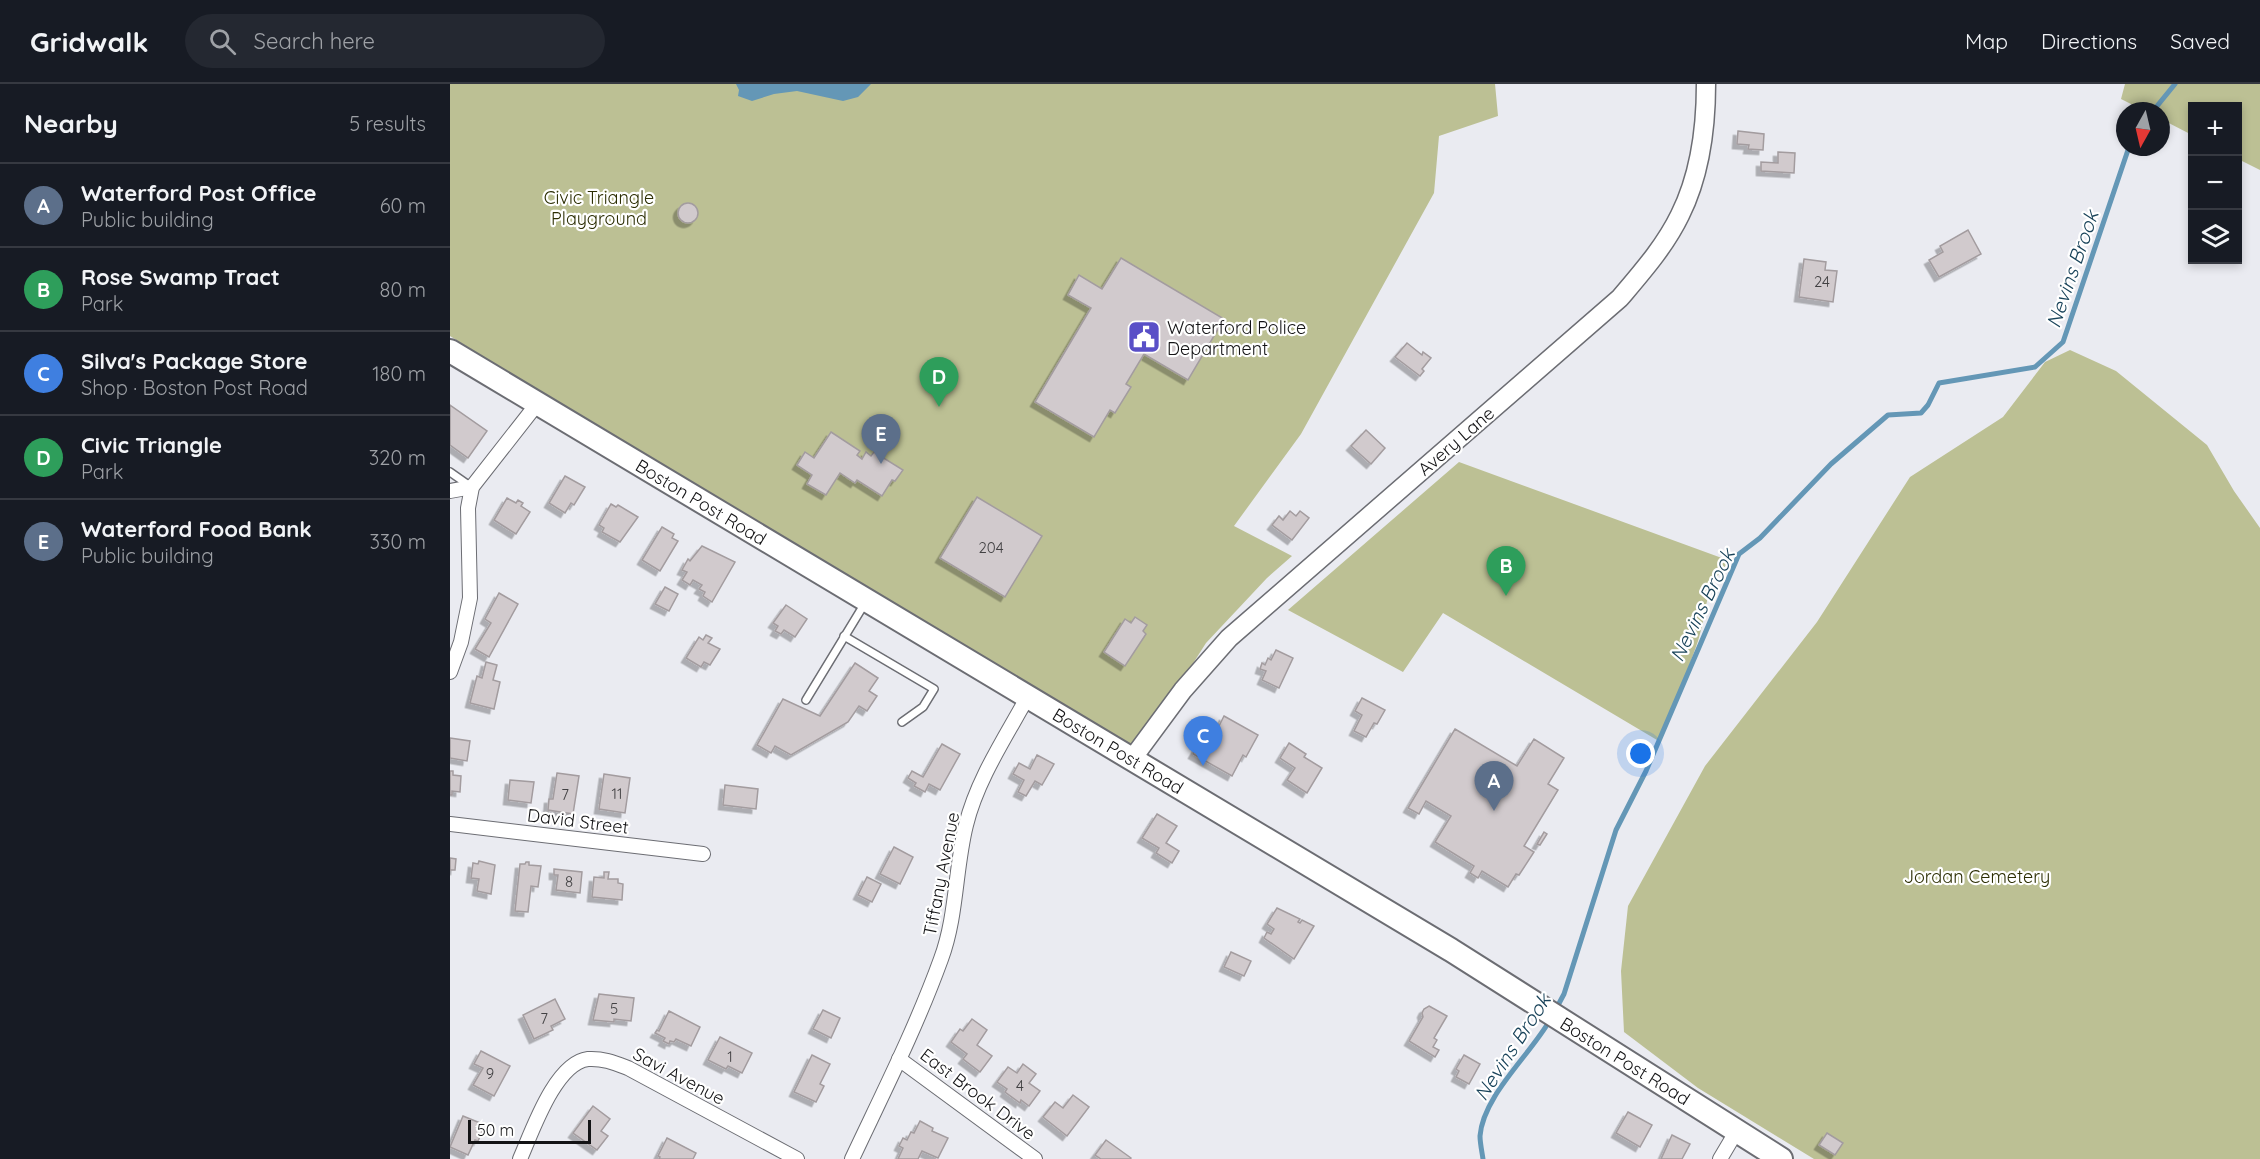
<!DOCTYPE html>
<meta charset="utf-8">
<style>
body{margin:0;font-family:Quicksand,sans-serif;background:#242831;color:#f1f3f6}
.controls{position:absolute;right:18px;top:18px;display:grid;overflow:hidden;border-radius:0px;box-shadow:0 3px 9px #0003}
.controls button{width:54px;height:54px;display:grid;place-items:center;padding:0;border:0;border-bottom:2px solid #363941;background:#171b24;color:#f1f3f6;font:30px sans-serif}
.compass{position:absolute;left:1666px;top:18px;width:54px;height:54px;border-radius:50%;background:#171b24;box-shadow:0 3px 9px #0003;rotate:188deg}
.scale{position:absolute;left:18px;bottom:15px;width:123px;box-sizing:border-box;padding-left:6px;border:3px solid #131315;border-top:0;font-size:16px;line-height:21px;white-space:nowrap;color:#131315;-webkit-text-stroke:4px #fff;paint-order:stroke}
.you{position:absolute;left:1191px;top:670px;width:21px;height:21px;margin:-15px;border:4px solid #fff;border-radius:50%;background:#1a73e8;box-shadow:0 0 0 9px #1a73e833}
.badge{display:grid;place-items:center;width:39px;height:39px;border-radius:50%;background:#ada9e1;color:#fff;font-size:20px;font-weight:700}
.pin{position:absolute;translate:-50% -50px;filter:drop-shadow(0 2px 3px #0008)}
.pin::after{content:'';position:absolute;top:32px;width:21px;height:18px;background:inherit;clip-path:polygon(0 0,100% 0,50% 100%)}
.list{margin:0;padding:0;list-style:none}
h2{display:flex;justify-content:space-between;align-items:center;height:78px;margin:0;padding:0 24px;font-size:26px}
h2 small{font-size:20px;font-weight:400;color:#9ea1a6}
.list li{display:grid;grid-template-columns:39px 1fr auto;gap:18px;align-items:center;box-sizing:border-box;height:84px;padding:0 24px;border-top:2px solid #363941}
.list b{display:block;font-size:22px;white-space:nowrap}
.list p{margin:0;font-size:20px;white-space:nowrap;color:#9ea1a6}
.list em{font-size:20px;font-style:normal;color:#9ea1a6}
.icon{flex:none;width:33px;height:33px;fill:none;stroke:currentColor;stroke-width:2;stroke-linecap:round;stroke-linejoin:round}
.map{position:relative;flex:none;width:1810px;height:1075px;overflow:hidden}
header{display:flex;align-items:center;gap:36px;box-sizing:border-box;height:84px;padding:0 30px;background:#171b24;border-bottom:2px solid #363941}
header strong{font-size:28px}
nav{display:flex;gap:33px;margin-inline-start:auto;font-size:21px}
.search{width:420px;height:54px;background:#242831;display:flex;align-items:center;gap:15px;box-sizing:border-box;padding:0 21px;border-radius:33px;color:#9ea1a6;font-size:22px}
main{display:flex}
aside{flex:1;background:#171b24}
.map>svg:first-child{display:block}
.green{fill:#bcc094}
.water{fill:#6497b6}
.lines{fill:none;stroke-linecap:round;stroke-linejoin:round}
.stream{stroke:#6497b6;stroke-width:5}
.building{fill:#d1cacd;stroke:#a39c9f;stroke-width:1.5;filter:url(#shadow)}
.service-casing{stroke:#6c6d73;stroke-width:10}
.minor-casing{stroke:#6c6d73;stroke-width:16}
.tertiary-casing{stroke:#6c6d73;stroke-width:21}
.primary-casing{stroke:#6c6d73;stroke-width:26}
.service{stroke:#fff;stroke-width:7}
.minor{stroke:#fff;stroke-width:14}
.tertiary{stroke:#fff;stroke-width:18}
.primary{stroke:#fff;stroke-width:22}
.labels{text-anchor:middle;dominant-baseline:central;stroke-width:4.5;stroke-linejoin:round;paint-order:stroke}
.number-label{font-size:15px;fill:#424143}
.park-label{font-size:18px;fill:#2b2d02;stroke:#fff}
.poi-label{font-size:18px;fill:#131315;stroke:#fff;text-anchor:start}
.street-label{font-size:18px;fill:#131315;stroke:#fff}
.water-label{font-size:20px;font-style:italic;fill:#19435a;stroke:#fff}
</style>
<header>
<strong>Gridwalk</strong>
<div class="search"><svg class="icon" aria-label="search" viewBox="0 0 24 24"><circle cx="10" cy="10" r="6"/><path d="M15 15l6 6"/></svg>Search here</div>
<nav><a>Map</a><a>Directions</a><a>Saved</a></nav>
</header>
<main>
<aside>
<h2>Nearby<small>5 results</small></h2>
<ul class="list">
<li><span class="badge" style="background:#5c6f8a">A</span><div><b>Waterford Post Office</b><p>Public building</p></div><em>60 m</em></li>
<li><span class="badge" style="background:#2e9e5b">B</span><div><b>Rose Swamp Tract</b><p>Park</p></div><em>80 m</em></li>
<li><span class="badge" style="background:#3f7fe0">C</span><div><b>Silva's Package Store</b><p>Shop · Boston Post Road</p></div><em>180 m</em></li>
<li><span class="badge" style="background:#2e9e5b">D</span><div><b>Civic Triangle</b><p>Park</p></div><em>320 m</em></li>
<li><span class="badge" style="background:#5c6f8a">E</span><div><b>Waterford Food Bank</b><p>Public building</p></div><em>330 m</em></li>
</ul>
</aside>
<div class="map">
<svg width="1810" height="1075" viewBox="0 0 1810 1075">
<defs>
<filter id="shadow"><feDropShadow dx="-4.5" dy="4.5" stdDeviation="0" flood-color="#0004"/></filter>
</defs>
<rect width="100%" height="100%" fill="#eaebf1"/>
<g class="green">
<polygon points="0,0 1045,0 1048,32 989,52 984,109 851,350 784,442 842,472 817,494 756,559 682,675 0,252"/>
<polygon points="1675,0 1810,0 1810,86 1788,75 1788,22 1742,22 1742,51 1711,35 1711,27 1695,27 1671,15"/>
<polygon points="1620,266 1666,287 1757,361 1784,407 1810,444 1810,1075 1364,1075 1248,1004 1174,948 1171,887 1178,822 1255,682 1367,538 1460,393 1553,333 1595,278"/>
<path d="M1009,378L1280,477C1252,505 1259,523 1248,557C1238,587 1224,617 1212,647L1207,656L993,529L953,588L838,526Z"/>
</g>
<polygon class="water" points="286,0 421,0 408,13 393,17 347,7 324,10 302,17 288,12 289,6"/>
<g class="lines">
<g class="stream">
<polyline points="1703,27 1725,0"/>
<polyline points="1106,925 1114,910 1166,746 1196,687 1289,470 1310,454 1381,380 1438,331 1471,329 1478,321 1489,299 1585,283 1613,258 1679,63"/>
<path d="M1033,1075C1032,1068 1030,1059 1030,1052C1033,1012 1080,971 1100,936"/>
</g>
</g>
<g class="building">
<polygon points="1288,47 1314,50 1313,66 1298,65 1299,61 1287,60"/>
<polygon points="1328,68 1345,69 1344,89 1311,87 1311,78 1328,79"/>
<circle cx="238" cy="129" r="10"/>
<polygon points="1518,146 1531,170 1489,193 1479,176 1493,168 1490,162"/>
<polygon points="671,174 774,235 738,296 694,270 676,300 681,303 665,329 660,326 644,353 585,318 641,224 618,211 629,191 652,205"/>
<polygon points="1354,175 1376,178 1375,186 1387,187 1383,218 1349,213"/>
<polygon points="957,259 972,271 973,268 981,274 972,285 974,287 970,292 945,273"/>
<polygon points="0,321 37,347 18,374 0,361"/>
<polygon points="916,346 935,364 921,380 901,362"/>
<polygon points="381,348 410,367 407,371 412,375 416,368 421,372 424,368 453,386 445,397 442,396 432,412 407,396 405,399 390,389 376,411 357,400 362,391 347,381 355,368 364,374"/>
<polygon points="115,392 135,403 124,421 121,419 115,429 99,419"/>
<polygon points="527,413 592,452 555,513 490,474"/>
<polygon points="57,414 66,419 68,416 73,419 71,422 80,428 66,450 44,436"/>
<polygon points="161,420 166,423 168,421 188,433 170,458 152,448 154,444 149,441"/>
<polygon points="840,427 846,432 850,427 859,434 842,456 822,441 829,432 833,436"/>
<polygon points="212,443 224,450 222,454 228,457 210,487 192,476"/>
<polygon points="252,462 285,478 262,518 253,512 255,508 249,505 252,501 243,496 240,501 232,496 237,488 232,486 238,475 240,477"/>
<polygon points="215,503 228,510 219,527 205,520"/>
<polygon points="49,509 68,520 39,573 25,565 41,539 35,535"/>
<polygon points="336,521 357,535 345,553 334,546 331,550 325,547 328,542 323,539"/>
<polygon points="685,533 697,541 693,547 696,550 675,582 654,568 675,535 681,539"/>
<polygon points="256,551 262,554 258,559 270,565 260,581 254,578 251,583 236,574 249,553 253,556"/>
<polygon points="826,566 843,574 829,604 812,596 816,587 810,585 812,579 815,581 818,574 821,576"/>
<polygon points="36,578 47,581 43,596 50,598 44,625 20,619 27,592 32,594"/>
<polygon points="405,579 428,594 419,607 427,612 417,627 409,622 398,638 341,671 325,662 321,669 307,661 333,615 370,632"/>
<polygon points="912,614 935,626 927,640 924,639 916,653 904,647 912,631 905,627"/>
<polygon points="774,632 808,651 796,673 793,671 782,692 743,670 762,638 769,642"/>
<polygon points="1005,645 1067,682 1084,655 1114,674 1098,700 1108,706 1074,762 1084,768 1069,791 1066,790 1058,803 1032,787 1028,794 1020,789 1024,782 985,758 1001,732 976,717 969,730 958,724"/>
<polygon points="0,654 20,657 17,677 0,674"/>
<polygon points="839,659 856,670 854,673 872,684 857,709 837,696 845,684 830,674"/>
<polygon points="492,660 510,670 490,706 479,700 475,708 464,702 466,699 458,694 462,687 473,693"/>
<polygon points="587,671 604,680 592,701 585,697 576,712 568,708 574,696 563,690 569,679 580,685"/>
<polygon points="0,687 3,687 3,691 11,692 10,708 2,707 2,711 0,711"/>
<polygon points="107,689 129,692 123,730 98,726 99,715 103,715"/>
<polygon points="154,690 180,694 175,729 149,725"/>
<polygon points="60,696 84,698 81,719 58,716"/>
<polygon points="275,701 308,705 306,725 273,721"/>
<polygon points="707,730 727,742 716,759 729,767 722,779 706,769 709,764 692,754"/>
<polygon points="1094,748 1097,750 1090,761 1087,760"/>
<polygon points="444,763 463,773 450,800 430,790"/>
<polygon points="0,774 6,775 5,786 0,786"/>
<polygon points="29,777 45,781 41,810 27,807 29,795 21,794 23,779 28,780"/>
<polygon points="76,778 79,778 79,781 91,782 88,803 81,802 78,828 65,827 70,780 75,780"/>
<polygon points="104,785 132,788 130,809 106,806 108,791 104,791"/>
<polygon points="154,788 159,788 158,795 168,795 168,799 173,800 172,816 142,813 144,793 154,794"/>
<polygon points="417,793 431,800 422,818 408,811"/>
<polygon points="827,824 850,835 848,838 850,839 852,836 864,842 844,875 814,854 817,848 821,850 824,845 817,840"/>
<polygon points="781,868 801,877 794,892 774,883"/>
<polygon points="149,910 184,914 181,937 164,935 164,938 143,936"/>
<polygon points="105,915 115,935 101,942 103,946 84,955 73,931"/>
<polygon points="979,922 997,932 984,954 987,956 983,963 989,966 985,973 959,957 973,933 972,929 974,925"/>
<polygon points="373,926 390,934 381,954 363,945"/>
<polygon points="219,927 250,943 241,962 226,955 224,958 220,957 219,960 213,957 215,954 205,949 207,946 209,947"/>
<polygon points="522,935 537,946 527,961 542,972 530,988 513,975 517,970 501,958 510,945 513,947"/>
<polygon points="270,953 302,969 292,989 278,982 276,985 258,976"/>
<polygon points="31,967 60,982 44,1012 23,1001 33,984 24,980"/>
<polygon points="362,971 380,980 370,1000 374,1002 366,1018 344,1008"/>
<polygon points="1014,971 1030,980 1019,1000 1006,993 1009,987 1006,985"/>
<polygon points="573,980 586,990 579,999 590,1007 579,1022 571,1016 570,1019 555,1008 557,1005 547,998 558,983 567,989"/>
<polygon points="623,1011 639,1023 617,1052 593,1033 605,1018 613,1024"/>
<polygon points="143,1022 160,1035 151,1047 158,1052 147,1066 123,1049"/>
<polygon points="1178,1028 1202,1041 1190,1063 1166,1049"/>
<polygon points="13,1032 35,1041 28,1057 25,1056 18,1071 0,1063"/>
<polygon points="470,1037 483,1044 482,1047 498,1054 488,1074 472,1067 468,1075 448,1075 453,1064 449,1062 453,1054 457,1056 461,1048 464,1049"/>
<polygon points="1377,1049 1393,1059 1385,1071 1369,1061"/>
<polygon points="1222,1051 1240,1060 1232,1075 1211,1075"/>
<polygon points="217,1054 246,1069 243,1075 209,1075 210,1073 208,1072"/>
<polygon points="656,1056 681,1074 680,1075 651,1075 645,1071"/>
</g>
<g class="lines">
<g class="service-casing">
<g id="service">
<polyline points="0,388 20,402"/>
<polyline points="394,552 484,605 473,623 452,638"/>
<polyline points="356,616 415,519"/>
</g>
</g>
<g class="minor-casing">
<g id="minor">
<polyline points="0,407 22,403"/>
<polyline points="0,588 11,558 20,514 18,424 22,403 87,320"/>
<polyline points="0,740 253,770"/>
<polyline points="449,975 585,1075"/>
<path d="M70,1075C82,1048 105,979 138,975C153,974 165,979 178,984L347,1075"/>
<path d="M402,1075C433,1009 466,944 491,875C507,832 505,785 516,741C527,696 555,654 577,614"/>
<polyline points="1270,1075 1286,1048"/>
</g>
</g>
<g class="tertiary-casing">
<path id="tertiary" d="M682,675L733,606L779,554L1170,214C1192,188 1215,162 1230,131C1250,91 1256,45 1256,0"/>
</g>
<g class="primary-casing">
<polyline id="primary" points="0,267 1001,866 1331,1075"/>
</g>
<use href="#service" class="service"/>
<use href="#minor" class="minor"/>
<use href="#tertiary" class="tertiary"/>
<use href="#primary" class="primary"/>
</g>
<defs>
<g id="civic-square" transform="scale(1.725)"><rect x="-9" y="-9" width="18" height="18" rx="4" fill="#594fc7" stroke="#fff"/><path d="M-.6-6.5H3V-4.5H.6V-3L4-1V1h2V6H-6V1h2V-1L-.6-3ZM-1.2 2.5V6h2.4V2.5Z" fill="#fff"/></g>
</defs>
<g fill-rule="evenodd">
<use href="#civic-square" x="694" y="253"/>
</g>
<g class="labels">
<g class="number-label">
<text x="1372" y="197">24</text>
<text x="541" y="463">204</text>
<text x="167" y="709">11</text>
<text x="115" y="710">7</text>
<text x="119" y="797">8</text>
<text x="164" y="924">5</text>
<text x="94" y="934">7</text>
<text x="280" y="972">1</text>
<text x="40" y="989">9</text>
<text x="570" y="1001">4</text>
</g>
<g class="park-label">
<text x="149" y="113">Civic Triangle<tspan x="149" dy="21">Playground</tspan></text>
<text x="1527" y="792">Jordan Cemetery</text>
</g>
<g class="poi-label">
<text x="717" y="243">Waterford Police<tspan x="717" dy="21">Department</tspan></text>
</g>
<g class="street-label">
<text transform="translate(1006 357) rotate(-41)">Avery Lane</text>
<text transform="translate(251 418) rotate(31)">Boston Post Road</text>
<text transform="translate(668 667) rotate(31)">Boston Post Road</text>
<text transform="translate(128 737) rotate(7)">David Street</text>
<text transform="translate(491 790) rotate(-79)">Tiffany Avenue</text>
<text transform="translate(1175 977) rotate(32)">Boston Post Road</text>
<text transform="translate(229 992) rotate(28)">Savi Avenue</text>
<text transform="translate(528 1010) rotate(37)">East Brook Drive</text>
</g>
<g class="water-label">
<text transform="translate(1622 185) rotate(-71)">Nevins Brook</text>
<text transform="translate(1252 521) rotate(-64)">Nevins Brook</text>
<text transform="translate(1062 963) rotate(-57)">Nevins Brook</text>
</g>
</g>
</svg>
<div class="controls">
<button>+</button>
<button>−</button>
<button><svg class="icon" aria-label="layers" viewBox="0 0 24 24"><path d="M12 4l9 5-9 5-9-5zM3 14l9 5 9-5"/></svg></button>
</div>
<svg class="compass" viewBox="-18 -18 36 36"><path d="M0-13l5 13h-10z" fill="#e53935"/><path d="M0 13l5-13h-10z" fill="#9ea1a6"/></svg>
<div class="scale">50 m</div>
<div class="you"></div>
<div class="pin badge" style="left:1044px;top:727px;background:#5c6f8a">A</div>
<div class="pin badge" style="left:1056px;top:512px;background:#2e9e5b">B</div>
<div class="pin badge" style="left:753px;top:682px;background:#3f7fe0">C</div>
<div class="pin badge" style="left:489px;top:323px;background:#2e9e5b">D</div>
<div class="pin badge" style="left:431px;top:380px;background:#5c6f8a">E</div>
</div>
</main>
